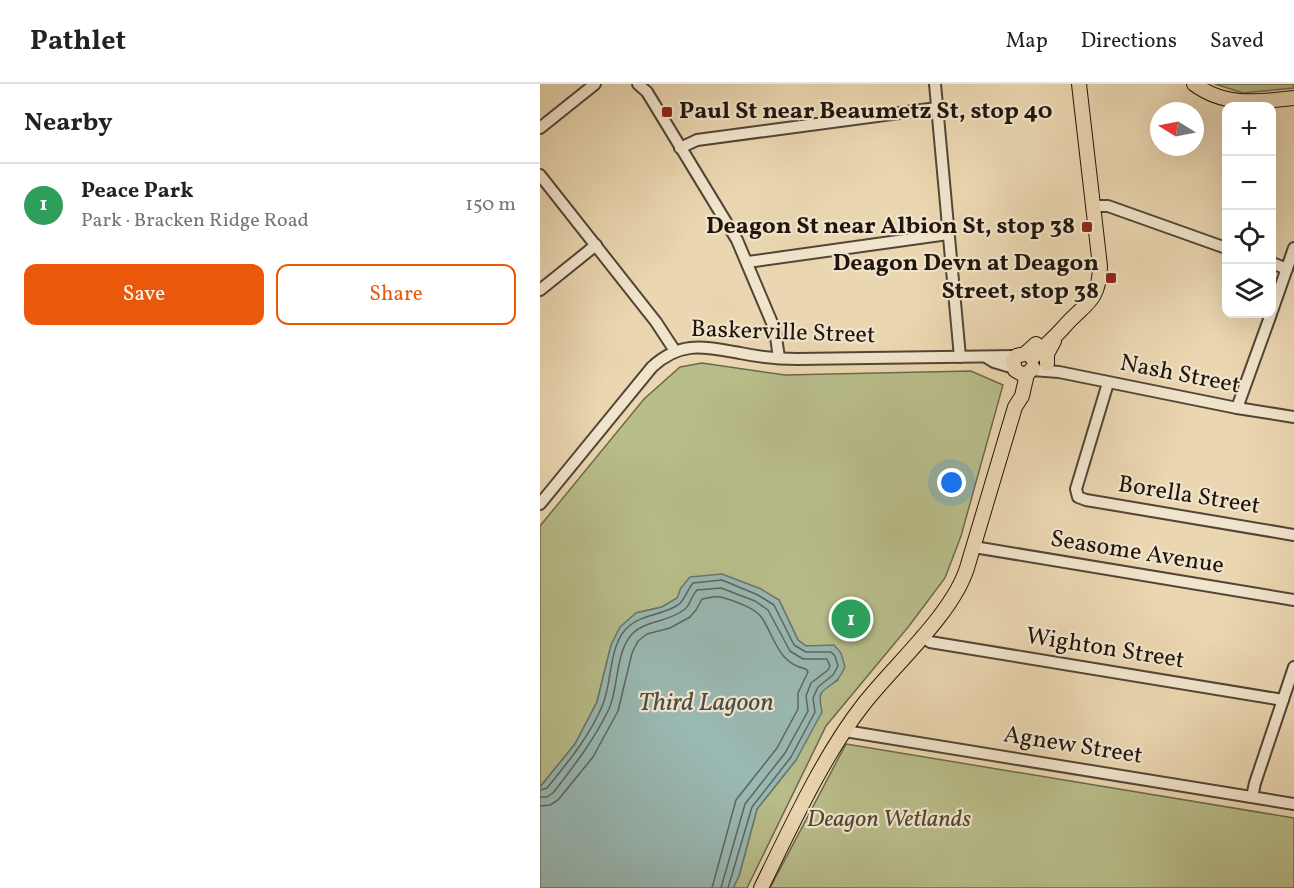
<!DOCTYPE html>
<meta charset="utf-8">
<style>
body{margin:0;font-family:Vollkorn,serif;background:#f2f2f2;color:#222}
.controls{position:absolute;right:18px;top:18px;display:grid;overflow:hidden;border-radius:12px;box-shadow:0 6px 24px #0002}
.controls button{width:54px;height:54px;display:grid;place-items:center;padding:0;border:0;border-bottom:2px solid #e0e0e0;background:#fff;color:#222;font:30px sans-serif}
.compass{position:absolute;left:610px;top:18px;width:54px;height:54px;border-radius:50%;background:#fff;box-shadow:0 6px 24px #0002;rotate:280deg}
.you{position:absolute;left:412px;top:399px;width:21px;height:21px;margin:-15px;border:4px solid #fff;border-radius:50%;background:#1a73e8;box-shadow:0 0 0 9px #1a73e833}
.badge{display:grid;place-items:center;width:39px;height:39px;border-radius:50%;background:#ea580c;color:#fff;font-size:20px;font-weight:700}
.pin{position:absolute;translate:-50% -50%;border:3px solid #fff;box-shadow:0 2px 6px #0006}
.list{margin:0;padding:0;list-style:none}
h2{display:flex;justify-content:space-between;align-items:center;height:78px;margin:0;padding:0 24px;font-size:26px}
h2 small{font-size:20px;font-weight:400;color:#767676}
.list li{display:grid;grid-template-columns:39px 1fr auto;gap:18px;align-items:center;box-sizing:border-box;height:84px;padding:0 24px;border-top:2px solid #e0e0e0}
.list b{display:block;font-size:22px;white-space:nowrap}
.list p{margin:0;font-size:20px;white-space:nowrap;color:#767676}
.list em{font-size:20px;font-style:normal;color:#767676}
.actions{display:flex;gap:12px;padding:18px 24px}
.actions a{flex:1;padding:14px 0;border:2px solid #ea580c;border-radius:12px;text-align:center;font-size:21px;color:#ea580c}
.actions .main{background:#ea580c;color:#fff}
.icon{flex:none;width:33px;height:33px;fill:none;stroke:currentColor;stroke-width:2;stroke-linecap:round;stroke-linejoin:round}
.map{position:relative;flex:none;width:754px;height:804px;overflow:hidden}
header{display:flex;align-items:center;gap:36px;box-sizing:border-box;height:84px;padding:0 30px;background:#fff;border-bottom:2px solid #e0e0e0}
header strong{font-size:28px}
nav{display:flex;gap:33px;margin-inline-start:auto;font-size:21px}
main{display:flex}
aside{flex:1;background:#fff}
.map>svg:first-child{display:block}
.green{fill:#b8bd8a;stroke:#6c694b;stroke-width:1.5}
.water{fill:#99b8b2;stroke:#697770;stroke-width:1.5}
.lines{fill:none;stroke-linecap:round;stroke-linejoin:round}
.shore{stroke:#5c665f;stroke-width:1.5}
.minor-casing{stroke:#524535;stroke-width:14}
.major-casing{stroke:#20150c;stroke-width:16}
.minor{stroke:#f1e4cc;stroke-width:10}
.major{stroke:#ead6b0;stroke-width:14}
.poi-dot{fill:#8f2418;stroke:#f1e4cc;stroke-width:2}
.labels{text-anchor:middle;dominant-baseline:central;stroke-width:4.5;stroke-linejoin:round;paint-order:stroke}
.poi-label{font-size:24px;font-weight:bold;fill:#20150c;stroke:#f1e4cc;text-anchor:end}
.street-label{font-size:24px;fill:#20150c;stroke:#f1e4cc}
.park-label{font-size:24px;font-style:italic;fill:#4e4732;stroke:#f1e4cc}
.water-label{font-size:26px;font-style:italic;fill:#4a4e46;stroke:#f1e4cc}
</style>
<header>
<strong>Pathlet</strong>
<nav><a>Map</a><a>Directions</a><a>Saved</a></nav>
</header>
<main>
<aside>
<h2>Nearby<small></small></h2>
<ul class="list">
<li><span class="badge" style="background:#2e9e5b">1</span><div><b>Peace Park</b><p>Park · Bracken Ridge Road</p></div><em>150 m</em></li>
</ul>
<div class="actions"><a class="main">Save</a><a>Share</a></div>
</aside>
<div class="map">
<svg width="754" height="804" viewBox="0 0 754 804">
<rect width="100%" height="100%" fill="#ead6b0"/>
<filter id="stains"><feTurbulence type="fractalNoise" baseFrequency=".00333" numOctaves="4"/><feColorMatrix values="0 0 0 0 .2 0 0 0 0 .09 0 0 0 0 .02 0 0 0 .5 -.17"/></filter>
<radialGradient id="worn" r=".72"><stop offset=".6" stop-color="#630" stop-opacity="0"/><stop offset="1" stop-color="#630" stop-opacity=".3"/></radialGradient>
<g class="green">
<polygon points="675,0 754,0 754,4 703,9"/>
<polygon points="162,279 245,291 431,287 463,301 421,452 405,494 369,542 286,642 207,804 193,804 199,792 217,725 256,676 283,605 298,596 294,562 266,562 258,556 239,516 141,504 138,514 122,523 96,529 71,561 57,618 35,660 0,703 0,442 104,315 140,283"/>
<polygon points="306,660 754,734 754,804 230,804"/>
</g>
<path class="water" d="M182,490L221,505L239,516L258,556L266,562L294,561L301,569L305,583C303,587 300,593 297,596C282,610 277,603 282,628L256,676L217,725L199,792L193,804H0V703L35,660L57,618L71,561L80,543L96,529L122,523L137,514L141,504L150,493Z"/>
<g class="lines">
<g class="shore">
<path d="M0,706L7,704C28,678 50,652 63,620C72,597 69,565 85,546C99,530 121,532 138,521C145,516 147,506 153,499L182,496L218,511L234,521L254,561L266,568H291L295,572L298,582L293,591L278,603L273,614L275,628L251,673L212,723L188,804"/>
<path d="M0,713H7L13,709C34,682 54,656 69,625C79,602 75,569 92,550C105,536 128,539 145,525C151,520 151,512 157,506L181,504L215,517L228,526L250,567L263,575H287L290,582L288,586L271,599L266,612L268,627L245,669L205,720L181,804"/>
<path d="M0,722L10,721L18,716L53,673L78,627L92,569L98,557L107,550L130,544L150,533L156,526L162,515C168,514 175,512 181,513C192,516 216,524 222,534C236,556 238,579 266,585L268,588L258,609V625L237,664L196,716L172,804"/>
</g>
<g class="minor-casing">
<g id="minor">
<polyline points="98,0 107,8 197,156 235,246 239,274"/>
<polyline points="395,0 420,273"/>
<polyline points="0,44 55,0"/>
<polyline points="140,64 157,56 397,24"/>
<polyline points="0,91 116,238 135,267"/>
<polyline points="552,122 568,122 686,164"/>
<polyline points="208,178 408,150"/>
<polyline points="732,179 747,185"/>
<polyline points="0,206 56,161"/>
<polyline points="732,227 754,164"/>
<polyline points="446,273 454,278 474,284"/>
<polyline points="492,286 519,288 697,324 754,333"/>
<polyline points="568,299 536,405 538,413 546,416 754,451"/>
<polyline points="697,324 731,230"/>
<path d="M0,420L112,283C141,256 165,263 200,269C219,273 238,275 257,275L476,272"/>
<polyline points="434,463 754,516"/>
<polyline points="382,552 390,558 743,616"/>
<polyline points="305,647 754,720"/>
<polyline points="712,713 715,699 754,583"/>
</g>
</g>
<g class="major-casing">
<g id="major">
<path d="M654,0C685,23 718,18 754,14"/>
<path d="M492,274C503,264 513,255 523,244C544,219 559,220 560,182L539,0"/>
<polyline points="507,280 507,270 514,257"/>
<polyline points="493,284 487,290 482,290 475,286 473,277 476,272 485,270 496,260"/>
<path d="M221,804C250,745 283,672 323,621C354,581 412,531 427,484L475,323L482,312L487,290"/>
</g>
</g>
<use href="#minor" class="minor"/>
<use href="#major" class="major"/>
</g>
<g class="poi-dot">
<rect x="121" y="22" width="12" height="12" rx="3"/>
<rect x="541" y="137" width="12" height="12" rx="3"/>
<rect x="565" y="188" width="12" height="12" rx="3"/>
</g>
<g class="labels">
<g class="poi-label">
<text x="139" y="28" text-anchor="start">Paul St near Beaumetz St, stop 40</text>
<text x="535" y="143">Deagon St near Albion St, stop 38</text>
<text x="559" y="180">Deagon Devn at Deagon<tspan x="559" dy="28">Street, stop 38</tspan></text>
</g>
<g class="street-label">
<text transform="translate(243 249) rotate(2)">Baskerville Street</text>
<text transform="translate(640 291) rotate(11)">Nash Street</text>
<text transform="translate(649 412) rotate(9)">Borella Street</text>
<text transform="translate(597 469) rotate(9)">Seasome Avenue</text>
<text transform="translate(565 565) rotate(9)">Wighton Street</text>
<text transform="translate(533 662) rotate(9)">Agnew Street</text>
</g>
<g class="park-label">
<text x="349" y="736">Deagon Wetlands</text>
</g>
<g class="water-label">
<text x="166" y="619">Third Lagoon</text>
</g>
</g>
<rect width="100%" height="100%" filter="url(#stains)"/>
<rect width="100%" height="100%" fill="url(#worn)"/>
</svg>
<div class="controls">
<button>+</button>
<button>−</button>
<button><svg class="icon" aria-label="locate" viewBox="0 0 24 24"><circle cx="12" cy="12" r="6"/><path d="M12 2v4M12 18v4M2 12h4M18 12h4"/></svg></button>
<button><svg class="icon" aria-label="layers" viewBox="0 0 24 24"><path d="M12 4l9 5-9 5-9-5zM3 14l9 5 9-5"/></svg></button>
</div>
<svg class="compass" viewBox="-18 -18 36 36"><path d="M0-13l5 13h-10z" fill="#e53935"/><path d="M0 13l5-13h-10z" fill="#767676"/></svg>
<div class="you"></div>
<div class="pin badge" style="left:311px;top:535px;background:#2e9e5b">1</div>
</div>
</main>
